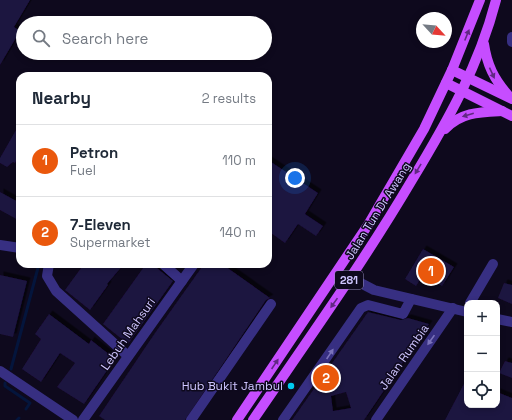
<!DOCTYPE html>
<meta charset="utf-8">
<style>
body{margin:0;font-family:"Space Grotesk",sans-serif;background:#f2f2f3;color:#1f2937}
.controls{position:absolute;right:12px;bottom:12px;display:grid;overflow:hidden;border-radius:8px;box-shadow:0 2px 6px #0003}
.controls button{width:36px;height:36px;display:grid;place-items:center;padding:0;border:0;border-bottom:1px solid #e0e1e3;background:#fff;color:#1f2937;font:20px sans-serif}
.compass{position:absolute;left:416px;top:12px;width:36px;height:36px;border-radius:50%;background:#fff;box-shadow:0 2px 6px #0003;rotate:116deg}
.you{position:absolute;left:295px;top:178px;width:14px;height:14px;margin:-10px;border:3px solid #fff;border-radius:50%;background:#1a73e8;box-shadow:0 0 0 6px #1a73e833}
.badge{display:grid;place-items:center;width:26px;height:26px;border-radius:50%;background:#ea580c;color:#fff;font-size:13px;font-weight:700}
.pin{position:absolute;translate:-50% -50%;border:2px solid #fff;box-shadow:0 1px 4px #0006}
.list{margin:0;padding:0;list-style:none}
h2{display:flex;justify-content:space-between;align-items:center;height:52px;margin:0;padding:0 16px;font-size:17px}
h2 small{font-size:13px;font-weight:400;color:#747a83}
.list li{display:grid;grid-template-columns:26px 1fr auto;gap:12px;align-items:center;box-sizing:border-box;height:72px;padding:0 16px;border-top:1px solid #e0e1e3}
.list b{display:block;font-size:15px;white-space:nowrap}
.list p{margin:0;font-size:13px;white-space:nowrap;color:#747a83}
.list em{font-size:13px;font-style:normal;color:#747a83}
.icon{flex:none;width:22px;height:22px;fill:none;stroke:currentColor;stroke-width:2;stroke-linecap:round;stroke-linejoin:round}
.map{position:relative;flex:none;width:512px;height:420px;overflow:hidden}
.search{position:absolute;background:#fff;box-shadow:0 2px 6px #0003;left:16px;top:16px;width:256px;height:44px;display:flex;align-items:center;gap:10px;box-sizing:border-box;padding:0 14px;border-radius:22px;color:#747a83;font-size:15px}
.panel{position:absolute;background:#fff;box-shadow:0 2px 6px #0003;left:16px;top:72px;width:256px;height:196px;border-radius:12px}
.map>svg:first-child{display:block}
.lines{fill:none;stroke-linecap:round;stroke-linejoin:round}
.stream{stroke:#04153c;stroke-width:3}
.building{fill:#1f1340;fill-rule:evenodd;filter:url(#shadow)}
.minor{stroke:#372f82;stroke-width:10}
.major{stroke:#c64dff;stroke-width:10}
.oneway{fill:#612883}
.oneway2{fill:#7b73ba}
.poi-dot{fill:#00ccf1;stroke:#0e091d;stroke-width:1.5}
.labels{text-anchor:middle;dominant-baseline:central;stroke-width:3;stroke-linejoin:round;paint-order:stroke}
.shield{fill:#0e091d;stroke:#958dbb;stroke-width:1}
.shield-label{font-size:11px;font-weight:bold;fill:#cfc6ff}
.street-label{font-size:12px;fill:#cfc6ff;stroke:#0e091d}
.poi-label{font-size:12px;fill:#cfc6ff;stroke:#0e091d;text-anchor:end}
</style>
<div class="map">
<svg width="512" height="420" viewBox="0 0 512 420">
<defs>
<filter id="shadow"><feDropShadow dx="3.5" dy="-3.5" stdDeviation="0" flood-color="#0009"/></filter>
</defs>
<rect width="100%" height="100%" fill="#0e091d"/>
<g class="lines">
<g class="stream">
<polyline points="11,369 39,264"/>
<polyline points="5,383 5,386 30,403 26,409"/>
<polyline points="17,420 19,418"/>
</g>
</g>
<g class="building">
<polygon points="0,0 30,0 14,27 20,31 0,65"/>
<polygon points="20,123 20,154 15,163 13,162 7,167 0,163 0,158"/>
<polygon points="268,160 318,193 305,214 323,226 316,236 298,224 285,243 268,231"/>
<polygon points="0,192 20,203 20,221 0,210"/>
<polygon points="423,249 454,267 442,286 423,275 416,286 405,279"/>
<polygon points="84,264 124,264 107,284 108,285 90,310 65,290"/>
<polygon points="146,264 152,264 173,281 128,344 103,324"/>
<polygon points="204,264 222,264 270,298 266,300 185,420 105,420 99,416 155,333"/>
<polygon points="0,275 27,281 13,337 0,334"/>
<polygon points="504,283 512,285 512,304 498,298"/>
<path d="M368,312L401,320L408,318L429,324L364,420H292ZM346,392L351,408L333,411L331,396Z"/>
<polygon points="49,314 89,344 91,340 115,359 84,404 57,387 75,363 60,353 41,382 22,369 41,339 35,334"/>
<polygon points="505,361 512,363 512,378 499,373"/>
<polygon points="467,378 467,405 497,405 497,392 512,398 512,420 445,420"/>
</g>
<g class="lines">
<g class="minor">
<polyline points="512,37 512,42"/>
<polyline points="0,245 20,248"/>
<polyline points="49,264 47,276 56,291 128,356"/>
<polyline points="163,264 182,281"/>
<polyline points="351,278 374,290 467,312"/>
<polyline points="470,303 493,264"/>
<polyline points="497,319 512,322"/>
<polyline points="0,371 73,420"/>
<polyline points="83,420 194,264"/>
<polyline points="191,420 271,304"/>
<polyline points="283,420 361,308 368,305 403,314 411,299"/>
<polyline points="376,420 453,308"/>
</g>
<g class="major">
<path d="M484,44C487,65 494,79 508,95"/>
<polyline points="452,70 512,99"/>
<polyline points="446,83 512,116"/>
<path d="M445,129C461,112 480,112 502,111"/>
<polyline points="237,420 368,225 424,129 452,70 480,0"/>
<path d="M253,420C307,341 363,263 412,180C447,122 479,66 496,0"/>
</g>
</g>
<defs><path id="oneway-solid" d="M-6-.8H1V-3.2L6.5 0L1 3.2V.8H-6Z"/></defs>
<g class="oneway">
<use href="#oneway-solid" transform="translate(467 35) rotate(-68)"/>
<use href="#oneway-solid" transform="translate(492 73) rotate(65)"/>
<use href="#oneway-solid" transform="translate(468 115) rotate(164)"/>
<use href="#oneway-solid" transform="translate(418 169) rotate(121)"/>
<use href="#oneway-solid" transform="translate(334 303) rotate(125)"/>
<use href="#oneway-solid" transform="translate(275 364) rotate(-56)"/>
</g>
<g class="oneway2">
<use href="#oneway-solid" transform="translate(431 340) rotate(125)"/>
<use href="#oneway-solid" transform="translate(330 354) rotate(-56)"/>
</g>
<circle class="poi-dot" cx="291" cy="386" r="4"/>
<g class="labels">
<rect class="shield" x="335" y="271" width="28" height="18" rx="3"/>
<g class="shield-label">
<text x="349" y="280">281</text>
</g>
<g class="street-label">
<text transform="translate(378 211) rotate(-58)">Jalan Tun Dr Awang</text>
<text transform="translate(128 334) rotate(-55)">Lebuh Mahsuri</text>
<text transform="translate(404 357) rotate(-55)">Jalan Rumbia</text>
</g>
<g class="poi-label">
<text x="283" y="386">Hub Bukit Jambul</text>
</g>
</g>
</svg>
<div class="controls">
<button>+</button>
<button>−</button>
<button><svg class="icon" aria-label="locate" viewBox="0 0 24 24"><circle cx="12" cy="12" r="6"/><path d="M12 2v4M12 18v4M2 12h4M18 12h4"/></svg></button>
</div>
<svg class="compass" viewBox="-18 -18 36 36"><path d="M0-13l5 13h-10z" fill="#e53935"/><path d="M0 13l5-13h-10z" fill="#747a83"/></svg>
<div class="you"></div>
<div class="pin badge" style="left:431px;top:271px">1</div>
<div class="pin badge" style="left:326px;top:378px">2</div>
<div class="search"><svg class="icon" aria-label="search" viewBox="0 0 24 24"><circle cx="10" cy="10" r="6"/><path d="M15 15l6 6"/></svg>Search here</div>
<section class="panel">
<h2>Nearby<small>2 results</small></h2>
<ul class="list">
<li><span class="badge">1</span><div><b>Petron</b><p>Fuel</p></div><em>110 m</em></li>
<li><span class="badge">2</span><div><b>7-Eleven</b><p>Supermarket</p></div><em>140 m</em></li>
</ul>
</section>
</div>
